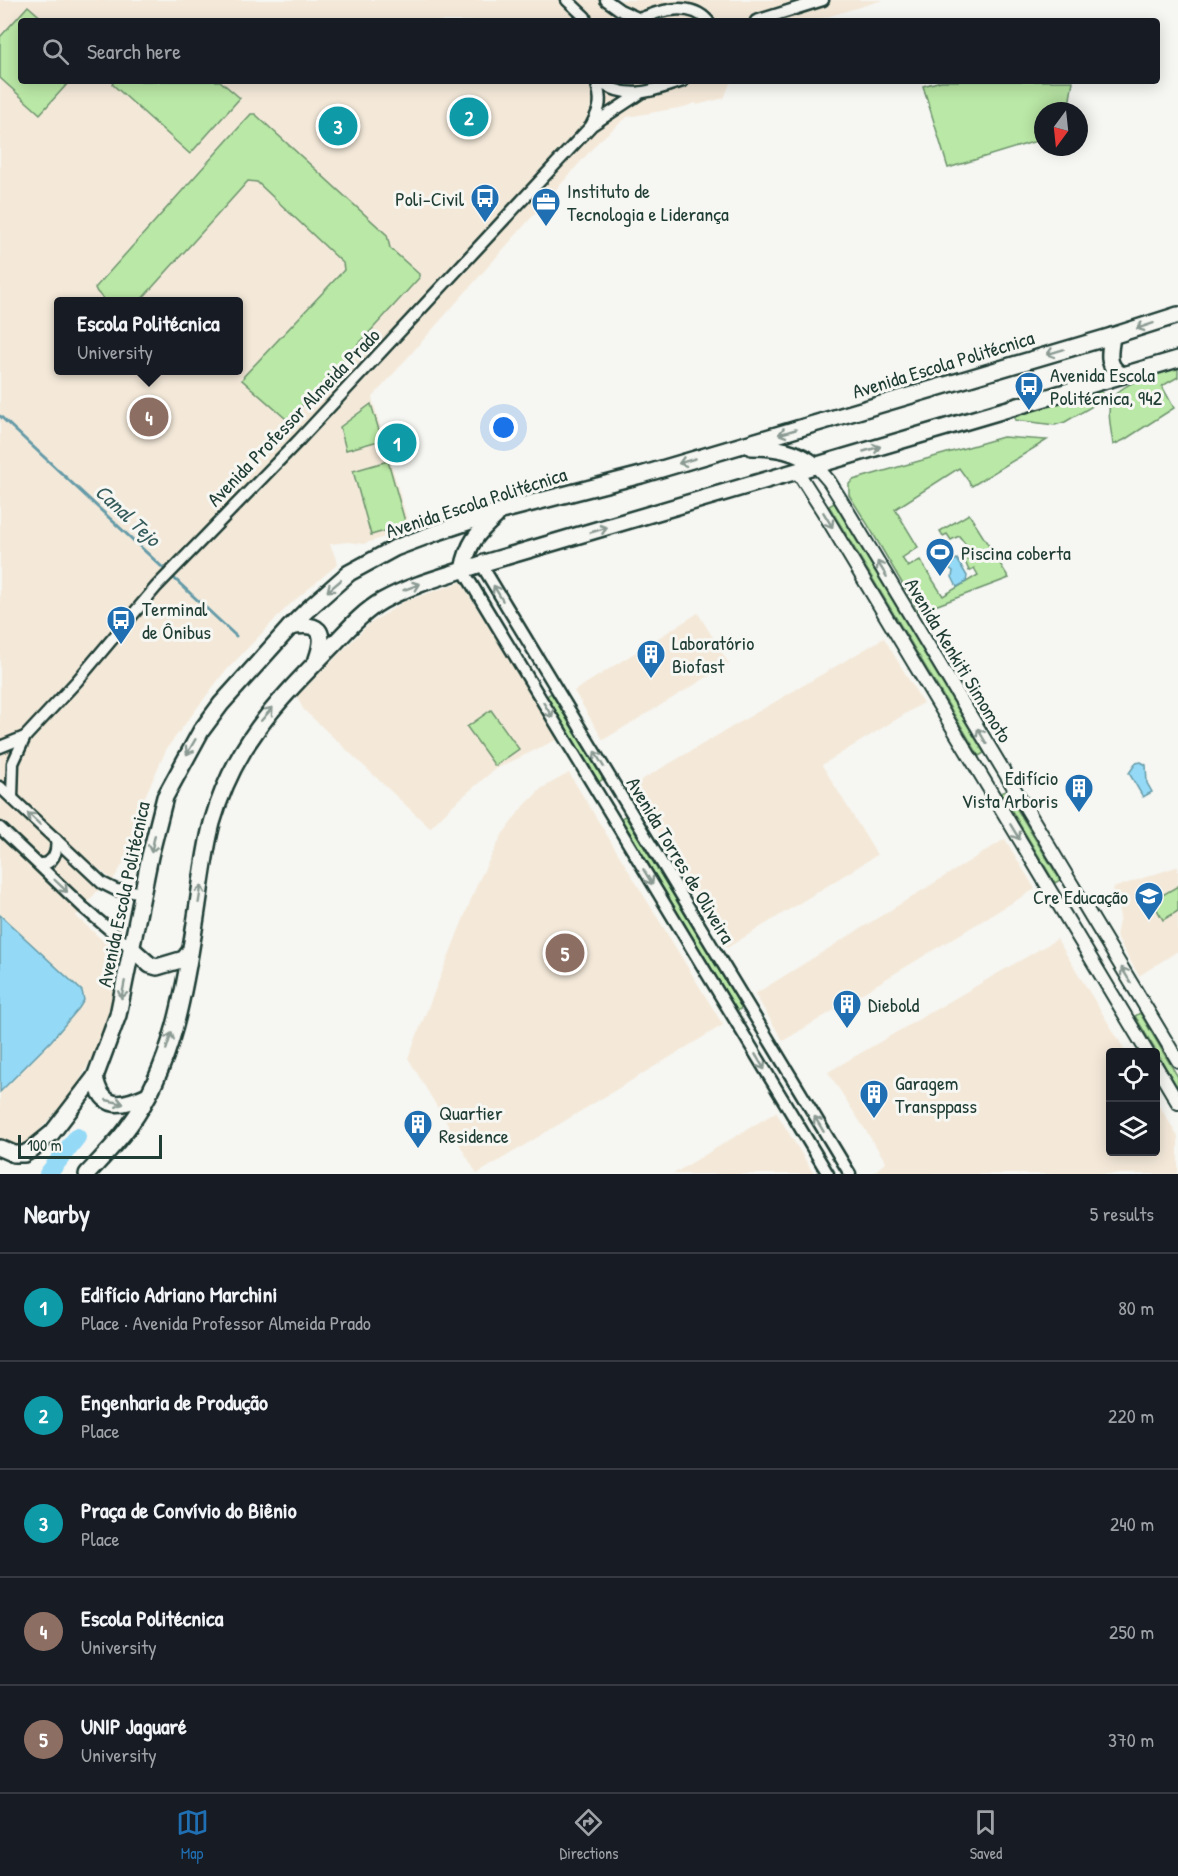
<!DOCTYPE html>
<meta charset="utf-8">
<style>
body{margin:0;font-family:"Patrick Hand",sans-serif;background:#20242c;color:#f1f3f6}
.controls{position:absolute;right:18px;bottom:18px;display:grid;overflow:hidden;border-radius:6px;box-shadow:0 3px 15px #0003}
.controls button{width:54px;height:54px;display:grid;place-items:center;padding:0;border:0;border-bottom:2px solid #363941;background:#171b24;color:#f1f3f6;font:30px sans-serif}
.compass{position:absolute;left:1034px;top:102px;width:54px;height:54px;border-radius:50%;background:#171b24;box-shadow:0 3px 15px #0003;rotate:195deg}
.scale{position:absolute;left:18px;bottom:15px;width:144px;box-sizing:border-box;padding-left:6px;border:3px solid #1f3d34;border-top:0;font-size:16px;line-height:21px;white-space:nowrap;color:#1f3d34;-webkit-text-stroke:4px #f6f6f2;paint-order:stroke}
.you{position:absolute;left:504px;top:428px;width:21px;height:21px;margin:-15px;border:4px solid #fff;border-radius:50%;background:#1a73e8;box-shadow:0 0 0 9px #1a73e833}
.badge{display:grid;place-items:center;width:39px;height:39px;border-radius:50%;background:#1f6fb2;color:#fff;font-size:20px;font-weight:700}
.pin{position:absolute;translate:-50% -50%;border:3px solid #fff;box-shadow:0 2px 6px #0006}
.popup{position:absolute;left:54px;top:297px;width:189px;height:78px;box-sizing:border-box;display:grid;place-content:center;border-radius:6px;background:#171b24;filter:drop-shadow(0 2px 4px #0005);font-size:20px;white-space:nowrap;color:#9ea1a6}
.popup b{font-size:22px;color:#f1f3f6}
.popup::after{content:'';position:absolute;left:50%;top:100%;margin-left:-12px;border:12px solid transparent;border-top-color:#171b24}
.list{margin:0;padding:0;list-style:none}
h2{display:flex;justify-content:space-between;align-items:center;height:78px;margin:0;padding:0 24px;font-size:26px}
h2 small{font-size:20px;font-weight:400;color:#9ea1a6}
.list li{display:grid;grid-template-columns:39px 1fr auto;gap:18px;align-items:center;box-sizing:border-box;height:108px;padding:0 24px;border-top:2px solid #363941}
.list b{display:block;font-size:22px;white-space:nowrap}
.list p{margin:0;font-size:20px;white-space:nowrap;color:#9ea1a6}
.list em{font-size:20px;font-style:normal;color:#9ea1a6}
.icon{flex:none;width:33px;height:33px;fill:none;stroke:currentColor;stroke-width:2;stroke-linecap:round;stroke-linejoin:round}
.map{position:relative;flex:none;width:1178px;height:1174px;overflow:hidden}
.search{position:absolute;background:#171b24;box-shadow:0 3px 15px #0003;left:18px;right:18px;top:18px;height:66px;display:flex;align-items:center;gap:15px;box-sizing:border-box;padding:0 21px;border-radius:6px;color:#9ea1a6;font-size:22px}
.sheet{height:618px;background:#171b24}
nav{display:flex;justify-content:space-around;align-items:center;box-sizing:border-box;height:84px;border-top:2px solid #363941;background:#171b24;font-size:16px;color:#9ea1a6}
nav a{display:grid;justify-items:center;gap:3px}
nav .on{color:#1f6fb2}
.map>svg:first-child{display:block}
.built{fill:#f4e9d9;fill-rule:evenodd}
.green{fill:#bae8a6;stroke:#6c926d;stroke-width:1.5}
.water{fill:#94d9f6;stroke:#659ba8;stroke-width:1.5}
.lines{fill:none;stroke-linecap:round;stroke-linejoin:round}
.stream{stroke:#659ba8;stroke-width:3}
.river{stroke:#94d9f6;stroke-width:18}
.tertiary-casing{stroke:#1f3d34;stroke-width:15}
.secondary-casing{stroke:#1f3d34;stroke-width:16}
.trunk-casing{stroke:#1f3d34;stroke-width:20}
.tertiary{stroke:#f6f6f2;stroke-width:10}
.secondary{stroke:#f6f6f2;stroke-width:12}
.trunk{stroke:#f6f6f2;stroke-width:15}
.oneway{stroke:#8a9a93}
.labels{text-anchor:middle;dominant-baseline:central;stroke-width:6;stroke-linejoin:round;paint-order:stroke}
.poi-label{font-size:20px;fill:#1f3d34;stroke:#f6f6f2;text-anchor:start}
.street-label{font-size:20px;fill:#1f3d34;stroke:#f6f6f2}
.water-label{font-size:21px;font-style:italic;fill:#365c5b;stroke:#f6f6f2}
</style>
<div class="map">
<svg width="1178" height="1174" viewBox="0 0 1178 1174">
<rect width="100%" height="100%" fill="#f6f6f2"/>
<filter id="ink" filterUnits="userSpaceOnUse"><feTurbulence type="fractalNoise" baseFrequency=".0167" numOctaves="2"/><feDisplacementMap in="SourceGraphic" scale="12" xChannelSelector="R" yChannelSelector="G"/><feConvolveMatrix kernelMatrix="1 2 1 2 8 2 1 2 1" color-interpolation-filters="sRGB"/></filter>
<g filter="url(#ink)">
<g class="built">
<path d="M0,0H883L813,21H21V81H731L724,98L697,105L696,103L684,107L627,117L599,141L372,398L410,529L363,544L348,542L330,544L338,564L287,607L222,675L167,748L143,801L131,851L113,880L96,867L86,878L99,889L76,916L108,945L121,961L111,1006L96,1050L73,1093L27,1144L17,1147L5,1145L0,1141ZM59,302H239V370H59Z"/>
<polygon points="461,582 558,739 494,770 453,805 430,828 303,709 297,696 369,624 405,601"/>
<polygon points="698,613 729,664 603,740 574,691"/>
<polygon points="884,638 923,703 822,765 877,855 727,948 631,786"/>
<polygon points="569,773 723,1025 477,1174 408,1058 478,882 502,835 521,809 542,788"/>
<polygon points="1005,839 1035,889 783,1041 755,994"/>
<polygon points="1176,867 1178,867 1178,951 1139,976 1116,936 1120,916 1113,888"/>
<polygon points="1057,939 1126,1052 1110,1052 1110,1152 1156,1152 1156,1100 1178,1137 1178,1174 872,1174 886,1162 828,1072"/>
<polygon points="776,1112 814,1174 673,1174"/>
</g>
<g class="green">
<polygon points="28,6 45,21 21,21 21,81 70,81 40,114 0,78 0,37"/>
<polygon points="115,81 220,81 240,98 190,154 112,84"/>
<polygon points="941,81 1073,81 1068,111 1043,111 1043,139 948,168 923,86"/>
<polygon points="251,114 255,114 387,235 390,248 419,274 419,278 290,419 285,418 242,380 244,376 344,270 343,263 257,182 248,181 140,301 106,301 97,292 95,288"/>
<path d="M1178,366V377L1162,386L1174,408L1124,440L1113,445C1112,434 1107,414 1110,403C1115,384 1161,372 1178,366Z"/>
<polygon points="1099,389 1103,393 1101,397 1091,407 1065,422 1055,425 1015,420 1015,417 1017,416"/>
<polygon points="371,404 382,440 346,450 340,427"/>
<polygon points="1003,437 1047,440 972,486 959,468 895,509 918,547 902,558 908,567 920,560 943,596 978,575 974,568 969,571 965,561 975,556 959,536 951,540 947,534 943,536 940,531 969,514 1009,578 919,612 868,525 849,495 849,484 853,480"/>
<polygon points="388,461 406,525 371,535 353,471"/>
<polygon points="834,503 984,753 979,756 829,506"/>
<polygon points="551,693 603,779 599,782 547,696"/>
<polygon points="491,710 519,749 495,766 467,727"/>
<polygon points="1006,791 1060,880 1055,883 1001,793"/>
<polygon points="625,816 742,1008 737,1011 621,818"/>
<polygon points="1178,886 1178,911 1163,920 1152,901"/>
<polygon points="1140,1013 1178,1077 1178,1088 1135,1016"/>
</g>
<g class="water">
<polygon points="945,544 950,553 953,552 954,555 952,557 955,560 957,559 967,576 966,582 957,587 952,577 953,571 945,565 938,548"/>
<polygon points="1141,762 1146,765 1147,783 1152,792 1143,797 1129,773 1136,763"/>
<polygon points="0,915 82,991 84,1000 79,1008 51,1041 0,1092"/>
</g>
<g class="lines">
<polyline class="stream" points="0,416 236,636"/>
<polyline class="river" points="48,1174 77,1137"/>
<g class="tertiary-casing">
<g id="tertiary">
<polyline points="567,0 585,17 586,21"/>
<polyline points="606,0 620,10 640,19"/>
<path d="M635,21C657,11 689,0 708,21"/>
<polyline points="756,21 823,0"/>
<path d="M596,81C632,101 646,92 683,81"/>
<path d="M592,124C601,107 602,100 596,81"/>
<polyline points="481,564 850,1174"/>
<polyline points="463,570 828,1174"/>
<polyline points="0,747 25,737"/>
<polyline points="0,787 102,883 116,890 143,892"/>
<polyline points="12,798 13,763 25,737 77,681 156,587 299,440 592,125 639,94"/>
<polyline points="0,828 84,908 131,948"/>
<path d="M39,864C53,865 58,852 56,839"/>
</g>
</g>
<g class="secondary-casing">
<g id="secondary">
<polyline points="816,466 829,481 841,500 1178,1061"/>
<polyline points="797,471 822,510 1147,1052"/>
<polyline points="1156,1066 1178,1103"/>
</g>
</g>
<g class="trunk-casing">
<g id="trunk">
<path d="M1112,336C1110,352 1105,366 1122,375"/>
<path d="M751,447C775,447 796,450 816,466"/>
<path d="M463,570C468,543 477,533 496,516"/>
<path d="M290,627C319,622 327,630 317,659"/>
<polyline points="131,948 150,965 157,967 184,959 190,951"/>
<path d="M95,1077C102,1111 121,1107 148,1095"/>
<polyline points="0,1148 14,1154 24,1154 31,1150 52,1133 95,1077 118,1015 150,856 165,797 201,731 221,704 290,627 307,610 349,573 395,548 435,533 501,511 641,475 1112,336 1178,315"/>
<path d="M87,1174C101,1159 117,1143 129,1126C173,1067 185,988 196,917C201,886 204,854 212,823C234,746 274,705 329,649C345,633 361,613 382,601C414,583 450,575 484,563L1178,359"/>
</g>
</g>
<use href="#tertiary" class="tertiary"/>
<use href="#secondary" class="secondary"/>
<use href="#trunk" class="trunk"/>
</g>
<defs><path id="oneway-shaft" d="M-6 0H5M1.5-3L5.5 0L1.5 3" fill="none" stroke-width="1.6" stroke-linecap="round" stroke-linejoin="round" transform="scale(1.5)"/></defs>
<g class="oneway">
<use href="#oneway-shaft" transform="translate(1145 326) rotate(162)"/>
<use href="#oneway-shaft" transform="translate(1055 352) rotate(163)"/>
<use href="#oneway-shaft" transform="translate(787 432) rotate(164)"/>
<use href="#oneway-shaft" transform="translate(872 449) rotate(-16)"/>
<use href="#oneway-shaft" transform="translate(687 461) rotate(163)"/>
<use href="#oneway-shaft" transform="translate(828 520) rotate(59)"/>
<use href="#oneway-shaft" transform="translate(599 530) rotate(-16)"/>
<use href="#oneway-shaft" transform="translate(882 569) rotate(-121)"/>
<use href="#oneway-shaft" transform="translate(334 586) rotate(140)"/>
<use href="#oneway-shaft" transform="translate(412 587) rotate(-21)"/>
<use href="#oneway-shaft" transform="translate(498 593) rotate(-121)"/>
<use href="#oneway-shaft" transform="translate(548 710) rotate(59)"/>
<use href="#oneway-shaft" transform="translate(267 714) rotate(-49)"/>
<use href="#oneway-shaft" transform="translate(982 736) rotate(-120)"/>
<use href="#oneway-shaft" transform="translate(191 747) rotate(120)"/>
<use href="#oneway-shaft" transform="translate(599 759) rotate(-121)"/>
<use href="#oneway-shaft" transform="translate(34 819) rotate(-137)"/>
<use href="#oneway-shaft" transform="translate(1015 832) rotate(59)"/>
<use href="#oneway-shaft" transform="translate(153 844) rotate(102)"/>
<use href="#oneway-shaft" transform="translate(648 877) rotate(59)"/>
<use href="#oneway-shaft" transform="translate(61 886) rotate(44)"/>
<use href="#oneway-shaft" transform="translate(200 894) rotate(-81)"/>
<use href="#oneway-shaft" transform="translate(1126 975) rotate(-121)"/>
<use href="#oneway-shaft" transform="translate(123 990) rotate(101)"/>
<use href="#oneway-shaft" transform="translate(169 1041) rotate(-72)"/>
<use href="#oneway-shaft" transform="translate(760 1062) rotate(59)"/>
<use href="#oneway-shaft" transform="translate(115 1102) rotate(13)"/>
<use href="#oneway-shaft" transform="translate(819 1124) rotate(-121)"/>
</g>
</g>
<defs>
<g id="bus-pin" transform="scale(1.5)"><path d="M0 17L-7.5 6A9.5 9.5 0 1 1 7.5 6Z" fill="#1f6fb2" stroke="#f6f6f2"/><path d="M-5-6H5V4H4V6H2V4H-2V6H-4V4H-5ZM-3.5-4V0h7V-4ZM-3.5 1.2v1.5H-2V1.2ZM2 1.2v1.5H3.5V1.2Z" fill="#fff"/></g>
<g id="office-pin" transform="scale(1.5)"><path d="M0 17L-7.5 6A9.5 9.5 0 1 1 7.5 6Z" fill="#1f6fb2" stroke="#f6f6f2"/><path d="M-6-3h4V-5.5h4V-3h4V5H-6ZM-1-4.5V-3h2v-1.5ZM-6 0V1H6V0Z" fill="#fff"/></g>
<g id="stadium-pin" transform="scale(1.5)"><path d="M0 17L-7.5 6A9.5 9.5 0 1 1 7.5 6Z" fill="#1f6fb2" stroke="#f6f6f2"/><path d="M0-5a6.5 5 0 1 0 0 10a6.5 5 0 1 0 0-10ZM-3.5-1.8h7v3.6h-7Z" fill="#fff"/></g>
<g id="building-pin" transform="scale(1.5)"><path d="M0 17L-7.5 6A9.5 9.5 0 1 1 7.5 6Z" fill="#1f6fb2" stroke="#f6f6f2"/><path d="M-4-6H4V6H1V3H-1V6H-4ZM-2.5-4.3h1.7v1.8h-1.7ZM.8-4.3h1.7v1.8H.8ZM-2.5-1h1.7V.8h-1.7ZM.8-1h1.7V.8H.8Z" fill="#fff"/></g>
<g id="school-pin" transform="scale(1.5)"><path d="M0 17L-7.5 6A9.5 9.5 0 1 1 7.5 6Z" fill="#1f6fb2" stroke="#f6f6f2"/><path d="M0-5L7-2L0 1L-7-2ZM-4 1L0 2.5L4 1V4Q0 6-4 4Z" fill="#fff"/></g>
</defs>
<g fill-rule="evenodd">
<use href="#bus-pin" x="485" y="198"/>
<use href="#office-pin" x="546" y="202"/>
<use href="#bus-pin" x="1029" y="386"/>
<use href="#stadium-pin" x="940" y="552"/>
<use href="#bus-pin" x="121" y="620"/>
<use href="#building-pin" x="651" y="654"/>
<use href="#building-pin" x="1079" y="788"/>
<use href="#school-pin" x="1149" y="896"/>
<use href="#building-pin" x="847" y="1004"/>
<use href="#building-pin" x="874" y="1094"/>
<use href="#building-pin" x="418" y="1124"/>
</g>
<g class="labels">
<g class="poi-label">
<text x="567" y="190">Instituto de<tspan x="567" dy="23">Tecnologia e Liderança</tspan></text>
<text x="464" y="198" text-anchor="end">Poli-Civil</text>
<text x="1050" y="374">Avenida Escola<tspan x="1050" dy="23">Politécnica, 942</tspan></text>
<text x="961" y="552">Piscina coberta</text>
<text x="142" y="608">Terminal<tspan x="142" dy="23">de Ônibus</tspan></text>
<text x="672" y="642">Laboratório<tspan x="672" dy="23">Biofast</tspan></text>
<text x="1058" y="777" text-anchor="end">Edifício<tspan x="1058" dy="23">Vista Arboris</tspan></text>
<text x="1128" y="896" text-anchor="end">Cre Educação</text>
<text x="868" y="1004">Diebold</text>
<text x="895" y="1082">Garagem<tspan x="895" dy="23">Transppass</tspan></text>
<text x="439" y="1112">Quartier<tspan x="439" dy="23">Residence</tspan></text>
</g>
<g class="street-label">
<text transform="translate(943 364) rotate(-17)">Avenida Escola Politécnica</text>
<text transform="translate(293 417) rotate(-46)">Avenida Professor Almeida Prado</text>
<text transform="translate(476 502) rotate(-18)">Avenida Escola Politécnica</text>
<text transform="translate(959 660) rotate(59)">Avenida Kenkiti Simomoto</text>
<text transform="translate(681 860) rotate(59)">Avenida Torres de Oliveira</text>
<text transform="translate(123 894) rotate(-78)">Avenida Escola Politécnica</text>
</g>
<g class="water-label">
<text transform="translate(128 515) rotate(43)">Canal Tejo</text>
</g>
</g>
</svg>
<div class="controls">
<button><svg class="icon" aria-label="locate" viewBox="0 0 24 24"><circle cx="12" cy="12" r="6"/><path d="M12 2v4M12 18v4M2 12h4M18 12h4"/></svg></button>
<button><svg class="icon" aria-label="layers" viewBox="0 0 24 24"><path d="M12 4l9 5-9 5-9-5zM3 14l9 5 9-5"/></svg></button>
</div>
<svg class="compass" viewBox="-18 -18 36 36"><path d="M0-13l5 13h-10z" fill="#e53935"/><path d="M0 13l5-13h-10z" fill="#9ea1a6"/></svg>
<div class="scale">100 m</div>
<div class="you"></div>
<div class="pin badge" style="left:397px;top:443px;background:#0f9aa8">1</div>
<div class="pin badge" style="left:469px;top:117px;background:#0f9aa8">2</div>
<div class="pin badge" style="left:338px;top:126px;background:#0f9aa8">3</div>
<div class="pin badge" style="left:149px;top:417px;background:#8d6e63">4</div>
<div class="popup"><b>Escola Politécnica</b>University</div>
<div class="pin badge" style="left:565px;top:953px;background:#8d6e63">5</div>
<div class="search"><svg class="icon" aria-label="search" viewBox="0 0 24 24"><circle cx="10" cy="10" r="6"/><path d="M15 15l6 6"/></svg>Search here</div>
</div>
<section class="sheet">
<h2>Nearby<small>5 results</small></h2>
<ul class="list">
<li><span class="badge" style="background:#0f9aa8">1</span><div><b>Edifício Adriano Marchini</b><p>Place · Avenida Professor Almeida Prado</p></div><em>80 m</em></li>
<li><span class="badge" style="background:#0f9aa8">2</span><div><b>Engenharia de Produção</b><p>Place</p></div><em>220 m</em></li>
<li><span class="badge" style="background:#0f9aa8">3</span><div><b>Praça de Convívio do Biênio</b><p>Place</p></div><em>240 m</em></li>
<li><span class="badge" style="background:#8d6e63">4</span><div><b>Escola Politécnica</b><p>University</p></div><em>250 m</em></li>
<li><span class="badge" style="background:#8d6e63">5</span><div><b>UNIP Jaguaré</b><p>University</p></div><em>370 m</em></li>
</ul>
</section>
<nav>
<a class="on"><svg class="icon" aria-label="map" viewBox="0 0 24 24"><path d="M3 6l6-2 6 2 6-2v14l-6 2-6-2-6 2zM9 4v14M15 6v14"/></svg>Map</a>
<a><svg class="icon" aria-label="directions" viewBox="0 0 24 24"><path d="M12 3l9 9-9 9-9-9zM9 14v-3h6M13 9l2 2-2 2"/></svg>Directions</a>
<a><svg class="icon" aria-label="saved" viewBox="0 0 24 24"><path d="M7 4h10v16l-5-4-5 4z"/></svg>Saved</a>
</nav>
